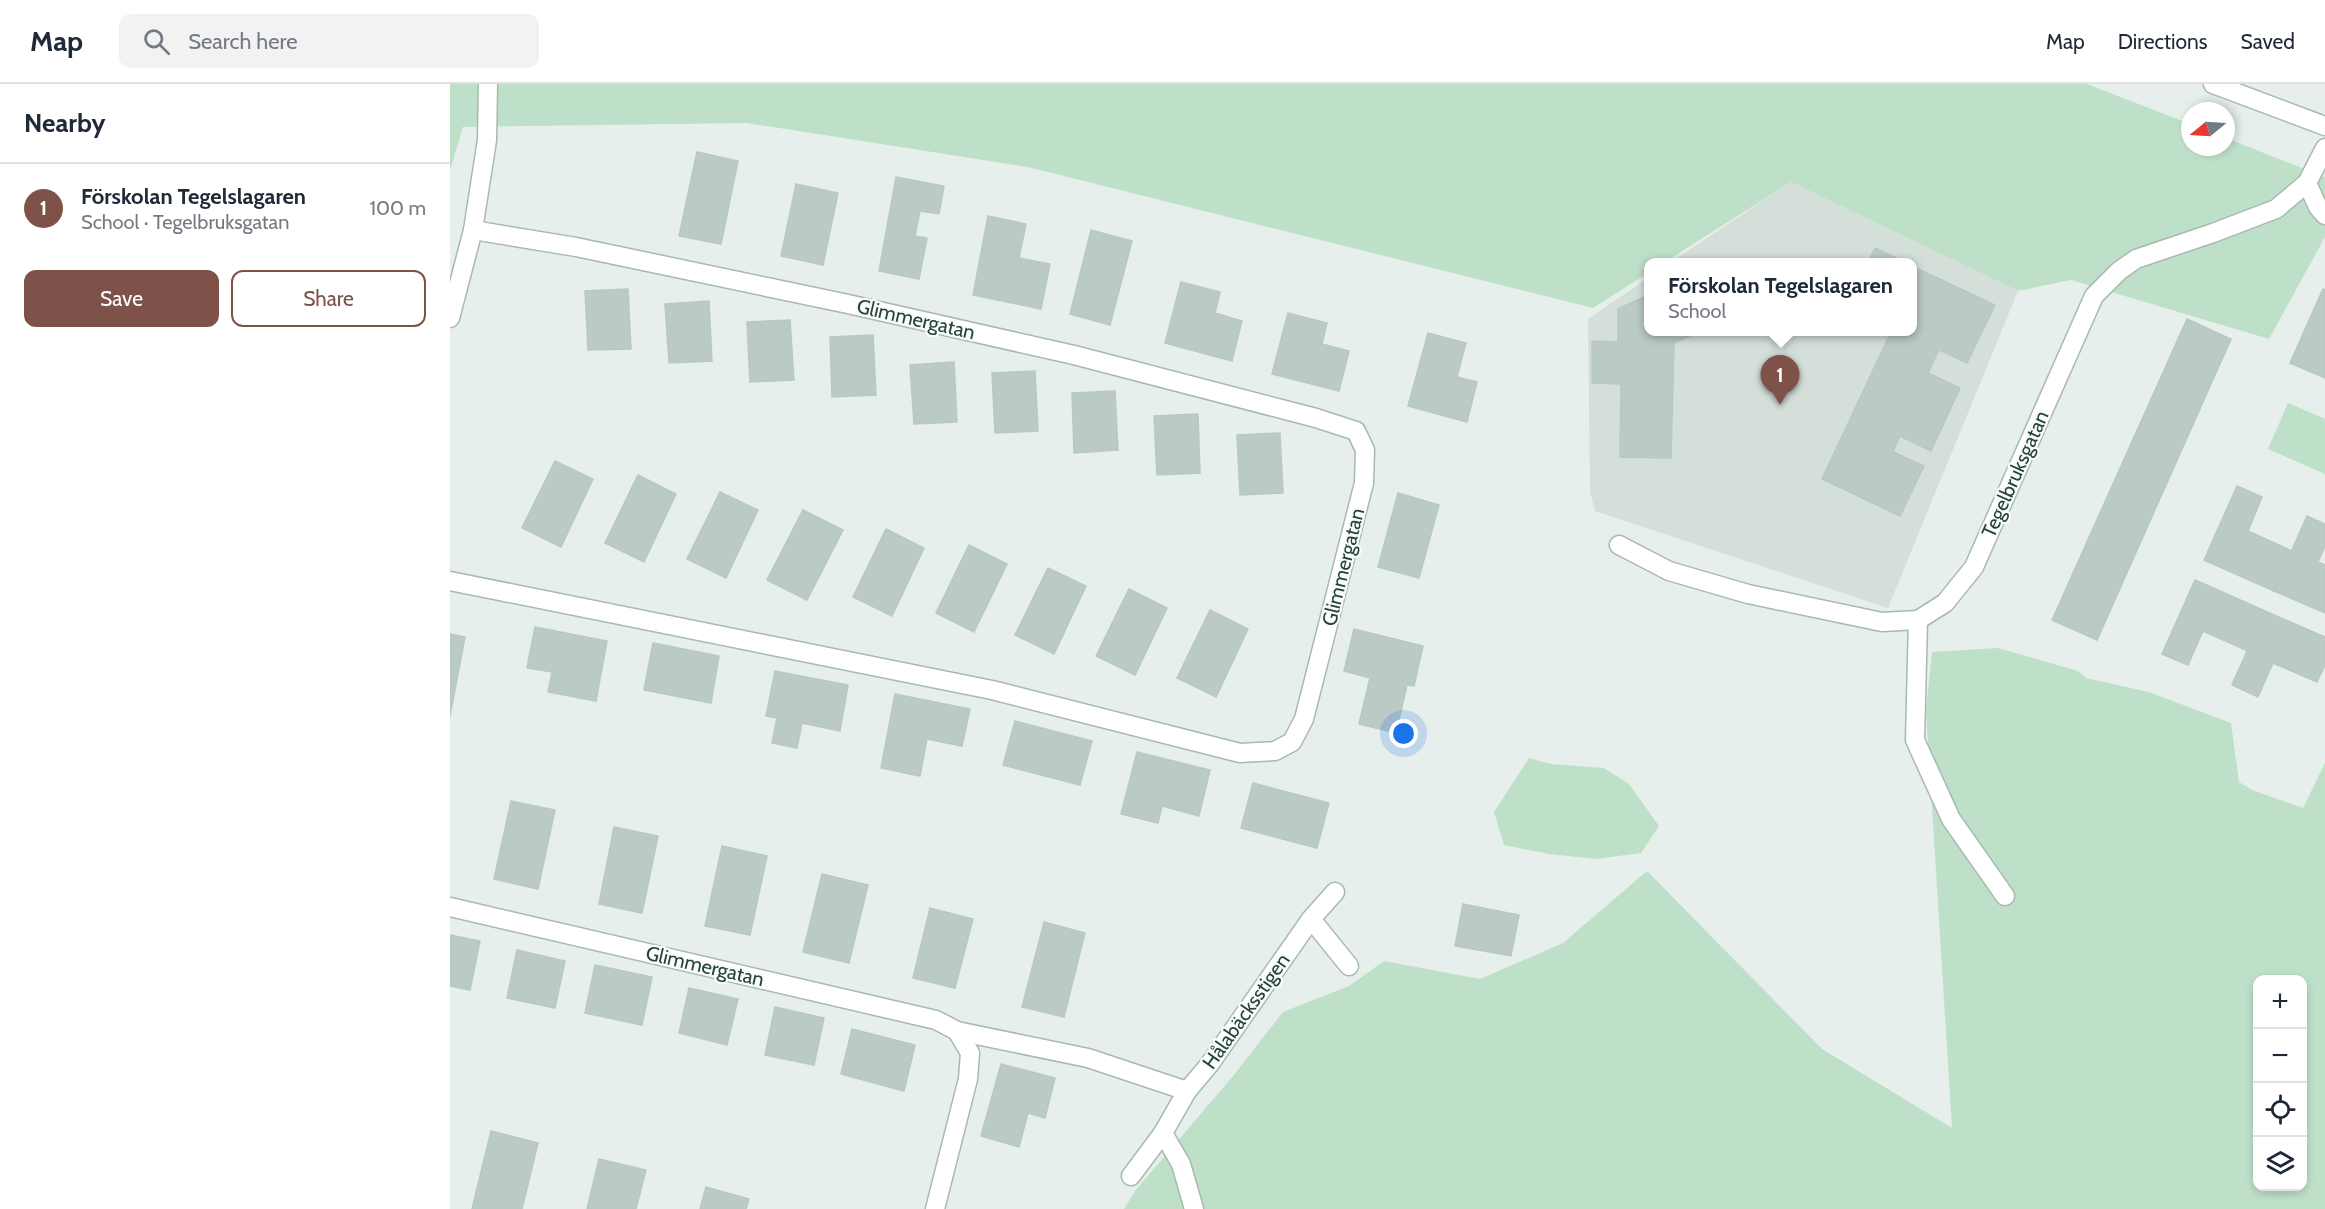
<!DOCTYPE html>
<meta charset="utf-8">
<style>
body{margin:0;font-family:Cabin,sans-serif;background:#f2f2f3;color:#1f2937}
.controls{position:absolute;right:18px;bottom:18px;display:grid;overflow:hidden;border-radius:12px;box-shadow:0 3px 9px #0003}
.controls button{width:54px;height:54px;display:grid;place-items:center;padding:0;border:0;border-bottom:2px solid #e0e1e3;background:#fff;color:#1f2937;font:30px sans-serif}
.compass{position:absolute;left:1731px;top:18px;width:54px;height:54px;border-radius:50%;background:#fff;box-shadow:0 3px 9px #0003;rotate:252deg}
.you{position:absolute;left:954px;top:650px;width:21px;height:21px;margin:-15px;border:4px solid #fff;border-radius:50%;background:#1a73e8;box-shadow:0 0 0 9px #1a73e833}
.badge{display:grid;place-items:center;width:39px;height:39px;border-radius:50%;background:#7f5249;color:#fff;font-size:20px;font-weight:700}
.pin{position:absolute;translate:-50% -50px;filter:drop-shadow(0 2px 3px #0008)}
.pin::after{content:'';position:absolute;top:32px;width:21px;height:18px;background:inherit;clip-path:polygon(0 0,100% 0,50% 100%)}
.popup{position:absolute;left:1194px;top:174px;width:273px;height:78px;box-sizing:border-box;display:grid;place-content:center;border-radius:12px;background:#fff;filter:drop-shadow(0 2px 4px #0005);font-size:20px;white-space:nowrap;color:#747a83}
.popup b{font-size:22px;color:#1f2937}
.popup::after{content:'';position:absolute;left:50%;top:100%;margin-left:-12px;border:12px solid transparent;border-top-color:#fff}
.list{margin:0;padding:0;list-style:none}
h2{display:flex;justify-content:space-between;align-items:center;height:78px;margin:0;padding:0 24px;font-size:26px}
h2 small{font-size:20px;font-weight:400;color:#747a83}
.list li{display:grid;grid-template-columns:39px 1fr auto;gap:18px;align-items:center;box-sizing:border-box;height:90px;padding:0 24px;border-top:2px solid #e0e1e3}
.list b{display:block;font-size:22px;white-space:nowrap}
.list p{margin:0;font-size:20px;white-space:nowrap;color:#747a83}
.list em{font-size:20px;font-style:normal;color:#747a83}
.actions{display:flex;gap:12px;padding:18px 24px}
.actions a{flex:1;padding:14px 0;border:2px solid #7f5249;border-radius:12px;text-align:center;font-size:21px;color:#7f5249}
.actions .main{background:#7f5249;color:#fff}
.icon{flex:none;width:33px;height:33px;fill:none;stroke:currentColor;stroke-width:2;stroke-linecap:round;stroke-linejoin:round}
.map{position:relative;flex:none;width:1875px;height:1125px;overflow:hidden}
header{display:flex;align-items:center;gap:36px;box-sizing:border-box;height:84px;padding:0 30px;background:#fff;border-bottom:2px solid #e0e1e3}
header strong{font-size:28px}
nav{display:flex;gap:33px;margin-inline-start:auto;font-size:21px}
.search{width:420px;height:54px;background:#f2f2f3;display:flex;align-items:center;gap:15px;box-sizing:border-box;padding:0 21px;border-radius:12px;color:#747a83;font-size:22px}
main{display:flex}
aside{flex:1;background:#fff}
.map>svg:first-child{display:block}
.built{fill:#d4dfda}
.green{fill:#bfe0c8;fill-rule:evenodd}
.building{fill:#bbcac4;stroke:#b8c9c2;stroke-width:1.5}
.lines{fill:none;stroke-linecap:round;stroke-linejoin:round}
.minor-casing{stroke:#a8b8b2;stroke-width:21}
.minor{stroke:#fff;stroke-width:18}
.labels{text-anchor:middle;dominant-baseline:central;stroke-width:4.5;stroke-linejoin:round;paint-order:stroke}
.street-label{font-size:20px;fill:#24423a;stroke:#f7fbf9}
</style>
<header>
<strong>Map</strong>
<div class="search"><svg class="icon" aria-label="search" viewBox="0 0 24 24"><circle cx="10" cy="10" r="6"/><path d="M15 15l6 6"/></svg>Search here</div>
<nav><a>Map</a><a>Directions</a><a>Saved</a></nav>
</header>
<main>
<aside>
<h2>Nearby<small></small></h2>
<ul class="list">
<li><span class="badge">1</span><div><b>Förskolan Tegelslagaren</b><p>School · Tegelbruksgatan</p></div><em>100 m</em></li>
</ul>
<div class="actions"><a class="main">Save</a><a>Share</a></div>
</aside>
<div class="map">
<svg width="1875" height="1125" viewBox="0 0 1875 1125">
<rect width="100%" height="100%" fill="#e6efeb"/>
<polygon class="built" points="1341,98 1568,207 1438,524 1145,427 1140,408 1138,235 1198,194 1198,248 1462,248 1462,178 1221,178"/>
<g class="green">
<polygon points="0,0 1637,0 1740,40 1740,63 1776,63 1776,54 1875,93 1875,153 1819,255 1621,196 1568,207 1341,98 1215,178 1198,178 1198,189 1143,224 578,83 297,39 13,43 0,87"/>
<polygon points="1838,319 1875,335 1875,390 1818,365"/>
<path d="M1548,564L1628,587L1636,594L1699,608L1781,639L1789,698L1802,706L1853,724L1875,679V1125H674L685,1107L783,992L833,928L899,902L934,877L1030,895L1113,859L1197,787L1372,965L1502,1044L1476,627L1482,568ZM1808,896H1852V1102H1808Z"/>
<polygon points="1079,674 1101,680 1154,684 1179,700 1209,742 1191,769 1146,775 1099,770 1054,761 1044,728"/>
</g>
<g class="building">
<polygon points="247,68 288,77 271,160 229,152"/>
<polygon points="446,93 494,102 489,130 470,127 465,152 477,154 469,195 429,187"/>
<polygon points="346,100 388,109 373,181 331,172"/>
<polygon points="538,132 576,140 569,174 600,180 591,225 523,211"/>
<polygon points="641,146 682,157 660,241 620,230"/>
<polygon points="1425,164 1455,178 1418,178"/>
<polygon points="1462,182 1545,221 1517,279 1451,248 1462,248"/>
<polygon points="731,198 770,208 765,229 792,237 782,277 715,259"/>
<polygon points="178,205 181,265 138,266 135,207"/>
<polygon points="1873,205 1875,206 1875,294 1840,279"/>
<polygon points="1198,211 1198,248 1249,248 1224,259 1221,374 1170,373 1171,300 1142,299 1142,257 1168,258 1168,225"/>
<polygon points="259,217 262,277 219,279 215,220"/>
<polygon points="838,229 877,239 872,260 899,267 889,307 822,290"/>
<polygon points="1737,235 1781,255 1647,556 1602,536"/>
<polygon points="340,236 344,296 300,298 297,238"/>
<polygon points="1441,248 1451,248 1489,265 1478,289 1510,304 1481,367 1450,352 1443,368 1474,382 1450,432 1372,395"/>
<polygon points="978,249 1016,259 1007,293 1027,298 1017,338 958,322"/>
<polygon points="423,251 426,311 382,313 380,253"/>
<polygon points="504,278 507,338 464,340 460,281"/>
<polygon points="585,287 588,347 545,349 542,289"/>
<polygon points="665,307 668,366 624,369 622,309"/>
<polygon points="748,330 750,389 707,391 704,332"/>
<polygon points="830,349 833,409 790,411 787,351"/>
<polygon points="105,377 143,395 111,463 72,444"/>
<polygon points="188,391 226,410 194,478 155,459"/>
<polygon points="1787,402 1812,413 1798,447 1842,467 1824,507 1754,476"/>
<polygon points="270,408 308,426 276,494 237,475"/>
<polygon points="948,409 989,421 969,494 928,483"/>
<polygon points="353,426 393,446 357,516 317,496"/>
<polygon points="1857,432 1875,440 1875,462 1868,478 1875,481 1875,529 1824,507"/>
<polygon points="436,445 474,464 442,532 403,513"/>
<polygon points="519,461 557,480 524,548 486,529"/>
<polygon points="598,484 636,502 604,570 565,551"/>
<polygon points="1745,496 1815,527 1798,567 1753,547 1738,581 1712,570"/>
<polygon points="679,505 717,524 685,591 646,572"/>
<polygon points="760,526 798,545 766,613 727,594"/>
<polygon points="1815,527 1875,553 1875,581 1867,598 1823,579 1808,613 1782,601"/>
<polygon points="85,543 157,557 146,617 98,608 102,588 77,584"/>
<polygon points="904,545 973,562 964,602 957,601 946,649 909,640 920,594 894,587"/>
<polygon points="0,550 15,553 0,632"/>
<polygon points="203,559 269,572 261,619 194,606"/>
<polygon points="325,587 398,601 390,647 352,639 347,664 322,659 327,634 316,632"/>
<polygon points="445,610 520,625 512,662 477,655 470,692 431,684"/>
<polygon points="565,637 642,657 630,701 553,681"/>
<polygon points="687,668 760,686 749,732 712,722 708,739 671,730"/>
<polygon points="803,699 879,719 867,764 791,744"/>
<polygon points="61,717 105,726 88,805 44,795"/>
<polygon points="164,743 208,752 192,829 149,820"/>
<polygon points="272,762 317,772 300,851 255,842"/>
<polygon points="372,790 418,801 399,879 353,868"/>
<polygon points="1013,820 1069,831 1061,872 1005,862"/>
<polygon points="480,824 523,835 505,904 463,894"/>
<polygon points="594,838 635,849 614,933 572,923"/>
<polygon points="0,851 30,857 20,906 0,902"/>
<polygon points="67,866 115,877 105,924 57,914"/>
<polygon points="145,881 202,893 192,941 135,929"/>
<polygon points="239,904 288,915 277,961 229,949"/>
<polygon points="325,923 374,934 364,981 315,971"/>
<polygon points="402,945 465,961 454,1007 391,990"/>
<polygon points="551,980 605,994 595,1034 578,1029 569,1063 531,1052"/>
<polygon points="41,1047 88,1059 72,1125 22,1125"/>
<polygon points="149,1075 196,1086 186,1125 137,1125"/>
<polygon points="256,1103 299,1115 296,1125 250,1125"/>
</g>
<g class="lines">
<g class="minor-casing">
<g id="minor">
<polyline points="1763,0 1875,42"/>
<polyline points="1857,99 1868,123 1875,131"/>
<polyline points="0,234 23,146 37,56 38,0"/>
<polyline points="1169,461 1219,487 1298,510 1432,538 1468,536"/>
<polyline points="0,497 542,606 790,669 825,667 842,658 854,635 914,399 915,366 906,347 866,334 624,271 398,220 126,163 23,146"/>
<polyline points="1468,536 1495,519 1524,483 1644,212 1669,187 1686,175 1763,149 1826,125 1857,99 1875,64"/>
<polyline points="1468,536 1465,656 1501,735 1555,812"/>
<polyline points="0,823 486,936 507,947 520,969 518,995 485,1125"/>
<polyline points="861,835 899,882"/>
<polyline points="507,947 638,974 737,1007"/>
<polyline points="713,1049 731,1080 744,1125"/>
<polyline points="681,1092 713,1049 737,1007 759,981 861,835 885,808"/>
</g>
</g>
<use href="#minor" class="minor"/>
</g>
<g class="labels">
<g class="street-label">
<text transform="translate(466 235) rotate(13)">Glimmergatan</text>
<text transform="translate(1565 390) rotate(-66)">Tegelbruksgatan</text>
<text transform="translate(893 483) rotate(-76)">Glimmergatan</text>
<text transform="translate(255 882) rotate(13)">Glimmergatan</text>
<text transform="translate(796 927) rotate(-55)">Hålabäcksstigen</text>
</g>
</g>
</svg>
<div class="controls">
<button>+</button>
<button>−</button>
<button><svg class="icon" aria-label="locate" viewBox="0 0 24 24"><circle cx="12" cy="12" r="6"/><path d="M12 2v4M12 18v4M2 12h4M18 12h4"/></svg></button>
<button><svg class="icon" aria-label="layers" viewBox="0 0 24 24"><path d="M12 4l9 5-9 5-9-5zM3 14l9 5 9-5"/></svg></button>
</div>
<svg class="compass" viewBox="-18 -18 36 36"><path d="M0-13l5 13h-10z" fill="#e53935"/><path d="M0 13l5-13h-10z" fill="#747a83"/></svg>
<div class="you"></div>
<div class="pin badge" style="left:1330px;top:321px">1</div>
<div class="popup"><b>Förskolan Tegelslagaren</b>School</div>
</div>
</main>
